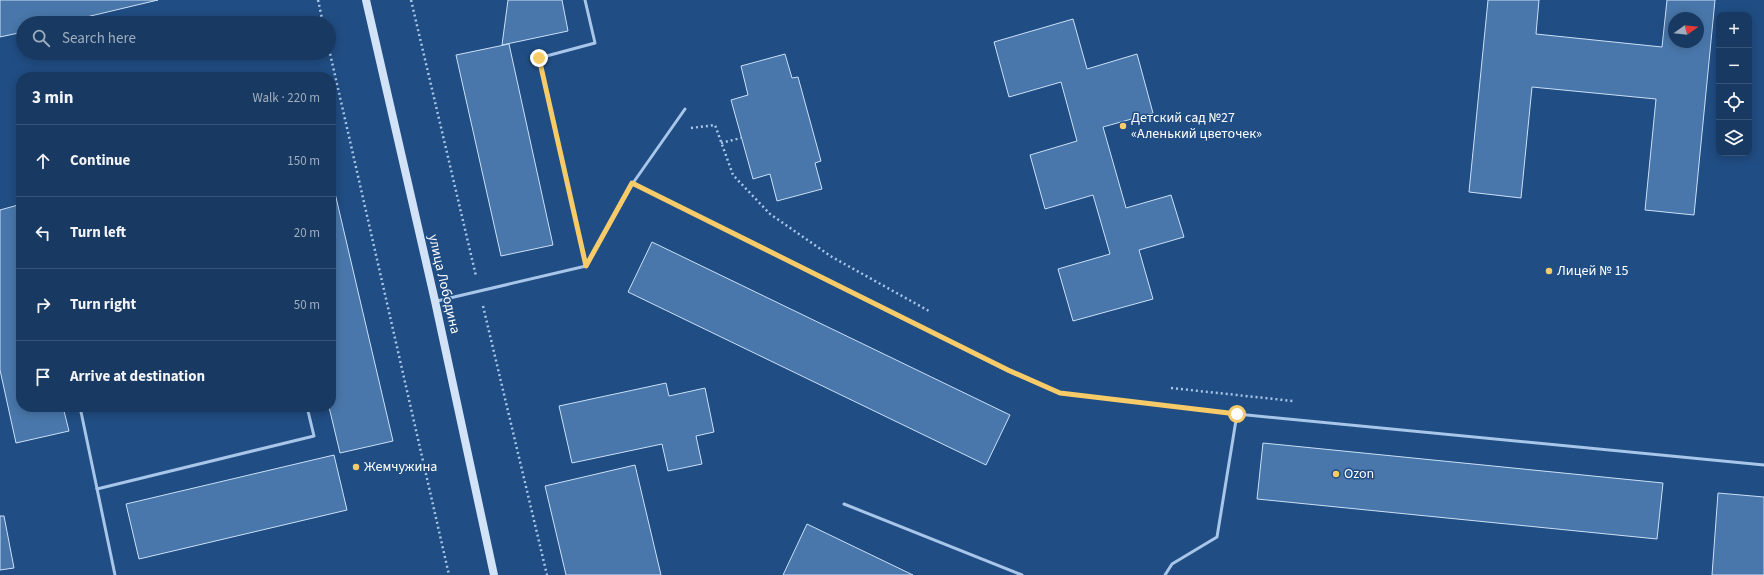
<!DOCTYPE html>
<meta charset="utf-8">
<style>
body{margin:0;font-family:"Source Sans 3",sans-serif;background:#214168;color:#f1f3f6}
.controls{position:absolute;right:12px;top:12px;display:grid;overflow:hidden;border-radius:8px;box-shadow:0 2px 10px #0003}
.controls button{width:36px;height:36px;display:grid;place-items:center;padding:0;border:0;border-bottom:1px solid #365477;background:#183a62;color:#f1f3f6;font:20px sans-serif}
.compass{position:absolute;left:1668px;top:12px;width:36px;height:36px;border-radius:50%;background:#183a62;box-shadow:0 2px 10px #0003;rotate:75deg}
.stop{position:absolute;width:12px;height:12px;margin:-9px;border:3px solid #f6cb68;border-radius:50%;background:#fff}
.stop.end{background:#f6cb68;border-color:#fff;box-shadow:0 1px 4px #0008}
.list{margin:0;padding:0;list-style:none}
h2{display:flex;justify-content:space-between;align-items:center;height:52px;margin:0;padding:0 16px;font-size:17px}
h2 small{font-size:13px;font-weight:400;color:#9fadbe}
.list li{display:grid;grid-template-columns:26px 1fr auto;gap:12px;align-items:center;box-sizing:border-box;height:72px;padding:0 16px;border-top:1px solid #365477}
.list b{display:block;font-size:15px;white-space:nowrap}
.list em{font-size:13px;font-style:normal;color:#9fadbe}
.icon{flex:none;width:22px;height:22px;fill:none;stroke:currentColor;stroke-width:2;stroke-linecap:round;stroke-linejoin:round}
.map{position:relative;flex:none;width:1764px;height:575px;overflow:hidden}
.search{position:absolute;background:#183a62;box-shadow:0 2px 10px #0003;left:16px;top:16px;width:320px;height:44px;display:flex;align-items:center;gap:10px;box-sizing:border-box;padding:0 14px;border-radius:22px;color:#9fadbe;font-size:15px}
.panel{position:absolute;background:#183a62;box-shadow:0 2px 10px #0003;left:16px;top:72px;width:320px;height:340px;border-radius:16px}
.map>svg:first-child{display:block}
.building{fill:#4977ab;stroke:#cbe0f7;fill-rule:evenodd}
.lines{fill:none;stroke-linecap:round;stroke-linejoin:round}
.path{stroke:#a7c6e9;stroke-width:2.5;stroke-dasharray:2 3;stroke-linecap:butt}
.lane{stroke:#a7c6e9;stroke-width:3}
.secondary{stroke:#d2e2f7;stroke-width:8}
.route{stroke:#f6cb68;stroke-width:5}
.poi-dot{fill:#f6cb68;stroke:#204d83;stroke-width:1.5}
.labels{text-anchor:middle;dominant-baseline:central;stroke-width:3;stroke-linejoin:round;paint-order:stroke}
.poi-label{font-size:14px;fill:#fff;stroke:#204d83;text-anchor:start}
.street-label{font-size:14px;fill:#fff;stroke:#204d83}
</style>
<div class="map">
<svg width="1764" height="575" viewBox="0 0 1764 575">
<rect width="100%" height="100%" fill="#204d83"/>
<g class="building">
<polygon points="0,0 158,0 61,23 23,23 23,32 0,37"/>
<polygon points="508,0 562,0 568,31 502,45"/>
<path d="M1488,0H1539L1536,34L1662,47L1667,0H1715L1694,215L1645,210L1656,99L1532,87L1521,198L1469,192ZM1674,18H1698V42H1674Z"/>
<polygon points="1073,19 1087,69 1137,54 1153,113 1103,127 1126,208 1171,195 1184,237 1139,250 1153,299 1073,321 1058,269 1110,254 1093,195 1045,209 1030,155 1077,141 1061,82 1009,97 994,42"/>
<polygon points="509,44 553,245 501,256 456,55"/>
<polygon points="785,54 792,78 798,77 821,161 815,163 822,189 777,201 770,174 753,179 731,100 748,95 741,66"/>
<polygon points="331,176 393,441 340,453 329,407 331,407"/>
<polygon points="18,205 21,218 21,407 63,407 69,431 16,443 0,370 0,210"/>
<polygon points="652,242 1010,415 986,465 628,292"/>
<polygon points="666,383 669,396 705,388 714,432 696,436 702,464 668,471 662,444 572,463 559,406"/>
<polygon points="1263,443 1663,483 1657,539 1257,499"/>
<polygon points="334,455 347,510 139,559 126,504"/>
<polygon points="635,465 661,575 566,575 545,486"/>
<polygon points="1718,493 1764,497 1764,575 1712,575"/>
<polygon points="0,516 4,516 14,568 0,570"/>
<polygon points="807,524 913,575 783,575"/>
</g>
<g class="lines">
<g class="path">
<polyline points="318,0 323,23"/>
<polyline points="411,0 476,276"/>
<polyline points="329,49 449,575"/>
<polyline points="691,128 715,125 733,175 770,214 832,257 929,311"/>
<polyline points="721,143 741,138"/>
<polyline points="483,306 547,575"/>
<polyline points="1171,388 1293,401"/>
</g>
<g class="lane">
<polyline points="585,0 595,43 539,58 586,266 633,183 1008,371 1060,393 1237,414"/>
<polyline points="633,183 685,109"/>
<polyline points="437,301 586,266"/>
<polyline points="80,407 115,575"/>
<polyline points="97,489 314,436 307,407"/>
<polyline points="844,504 1022,575"/>
<polyline points="1165,575 1172,564 1217,537 1237,414 1764,465"/>
</g>
<polyline class="secondary" points="366,0 435,301 494,575"/>
</g>
<g class="lines">
<polyline class="route" points="539,58 586,266 632,183 1008,370 1060,393 1237,414"/>
</g>
<g class="poi-dot">
<circle cx="1123" cy="126" r="4"/>
<circle cx="1549" cy="271" r="4"/>
<circle cx="356" cy="467" r="4"/>
<circle cx="1336" cy="474" r="4"/>
</g>
<g class="labels">
<g class="poi-label">
<text x="1131" y="118">Детский сад №27<tspan x="1131" dy="16">«Аленький цветочек»</tspan></text>
<text x="1557" y="271">Лицей № 15</text>
<text x="364" y="467">Жемчужина</text>
<text x="1344" y="474">Ozon</text>
</g>
<g class="street-label">
<text transform="translate(444 284) rotate(77)">улица Лободина</text>
</g>
</g>
</svg>
<div class="controls">
<button>+</button>
<button>−</button>
<button><svg class="icon" aria-label="locate" viewBox="0 0 24 24"><circle cx="12" cy="12" r="6"/><path d="M12 2v4M12 18v4M2 12h4M18 12h4"/></svg></button>
<button><svg class="icon" aria-label="layers" viewBox="0 0 24 24"><path d="M12 4l9 5-9 5-9-5zM3 14l9 5 9-5"/></svg></button>
</div>
<svg class="compass" viewBox="-18 -18 36 36"><path d="M0-13l5 13h-10z" fill="#e53935"/><path d="M0 13l5-13h-10z" fill="#9fadbe"/></svg>
<div class="stop" style="left:1237px;top:414px"></div>
<div class="stop end" style="left:539px;top:58px"></div>
<div class="search"><svg class="icon" aria-label="search" viewBox="0 0 24 24"><circle cx="10" cy="10" r="6"/><path d="M15 15l6 6"/></svg>Search here</div>
<section class="panel">
<h2>3 min<small>Walk · 220 m</small></h2>
<ul class="list">
<li><svg class="icon" aria-label="ahead" viewBox="0 0 24 24"><path d="M12 20V5M6 11l6-6 6 6"/></svg><div><b>Continue</b></div><em>150 m</em></li>
<li><svg class="icon" aria-label="left" viewBox="0 0 24 24"><path d="M17 20v-9H6M10 6l-5 5 5 5"/></svg><div><b>Turn left</b></div><em>20 m</em></li>
<li><svg class="icon" aria-label="right" viewBox="0 0 24 24"><path d="M7 20v-9h11M14 6l5 5-5 5"/></svg><div><b>Turn right</b></div><em>50 m</em></li>
<li><svg class="icon" aria-label="arrive" viewBox="0 0 24 24"><path d="M6 21V4h12l-3 4 3 4H6"/></svg><div><b>Arrive at destination</b></div></li>
</ul>
</section>
</div>
